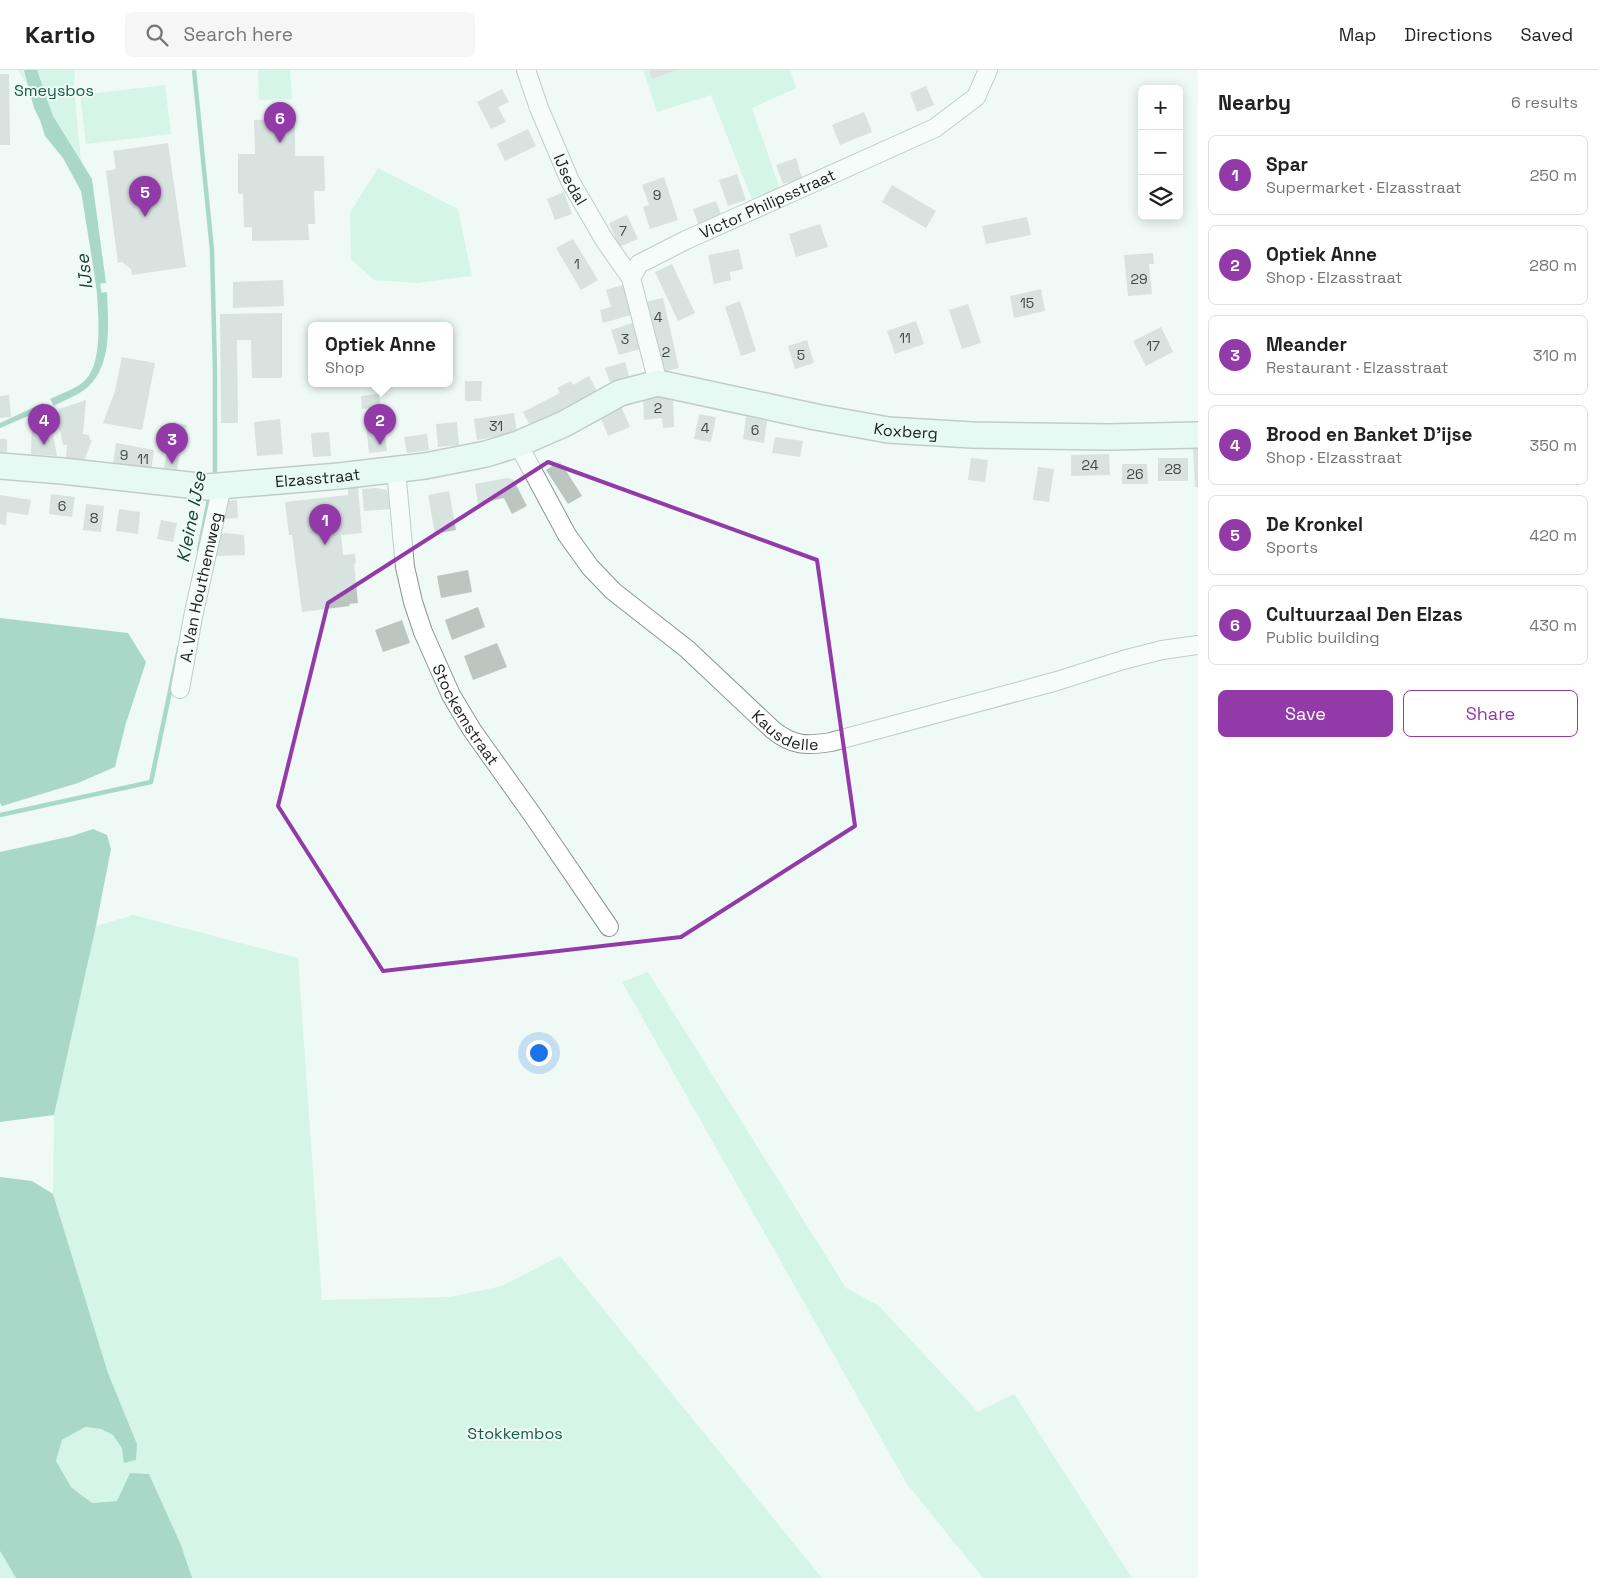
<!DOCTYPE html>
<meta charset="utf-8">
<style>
body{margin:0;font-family:"Space Grotesk",sans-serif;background:#f6f6f6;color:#222}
.controls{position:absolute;right:15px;top:15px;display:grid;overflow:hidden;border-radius:8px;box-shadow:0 2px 12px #0003}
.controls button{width:45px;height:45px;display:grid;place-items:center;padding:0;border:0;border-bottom:1px solid #e0e0e0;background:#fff;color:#222;font:25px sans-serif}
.you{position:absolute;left:538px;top:982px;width:18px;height:18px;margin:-12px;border:4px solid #fff;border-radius:50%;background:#1a73e8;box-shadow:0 0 0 8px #1a73e833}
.badge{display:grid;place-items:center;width:32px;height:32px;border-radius:50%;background:#923ba8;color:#fff;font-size:16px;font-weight:700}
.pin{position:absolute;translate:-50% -41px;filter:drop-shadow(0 1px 2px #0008)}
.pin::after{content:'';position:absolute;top:26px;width:18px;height:15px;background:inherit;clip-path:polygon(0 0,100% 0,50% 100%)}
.popup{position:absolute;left:308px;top:252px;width:145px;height:65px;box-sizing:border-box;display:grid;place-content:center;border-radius:8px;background:#fff;filter:drop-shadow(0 1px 4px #0005);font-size:16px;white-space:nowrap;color:#767676}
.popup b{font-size:19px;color:#222}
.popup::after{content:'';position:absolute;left:50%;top:100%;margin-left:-10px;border:10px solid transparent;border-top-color:#fff}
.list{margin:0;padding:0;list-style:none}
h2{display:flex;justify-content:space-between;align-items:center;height:65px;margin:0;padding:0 20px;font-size:21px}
h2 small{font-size:16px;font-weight:400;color:#767676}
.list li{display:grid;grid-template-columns:32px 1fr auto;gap:15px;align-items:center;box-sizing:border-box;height:80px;margin:0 10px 10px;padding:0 10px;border:1px solid #e0e0e0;border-radius:8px}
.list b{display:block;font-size:19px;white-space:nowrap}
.list p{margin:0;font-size:16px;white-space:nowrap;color:#767676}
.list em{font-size:16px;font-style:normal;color:#767676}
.actions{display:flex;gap:10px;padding:15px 20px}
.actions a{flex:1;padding:11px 0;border:1px solid #923ba8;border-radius:8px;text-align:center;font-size:18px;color:#923ba8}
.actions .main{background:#923ba8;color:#fff}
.icon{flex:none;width:28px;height:28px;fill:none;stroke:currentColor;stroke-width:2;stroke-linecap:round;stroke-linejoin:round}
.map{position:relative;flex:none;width:1198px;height:1508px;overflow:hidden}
header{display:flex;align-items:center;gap:30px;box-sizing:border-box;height:70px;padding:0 25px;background:#fff;border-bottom:1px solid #e0e0e0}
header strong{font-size:24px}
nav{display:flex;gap:28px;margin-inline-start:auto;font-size:18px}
.search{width:350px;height:45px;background:#f6f6f6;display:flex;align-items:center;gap:12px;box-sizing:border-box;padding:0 18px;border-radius:8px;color:#767676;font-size:19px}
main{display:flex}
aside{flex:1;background:#fff}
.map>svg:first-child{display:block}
.green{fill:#b5f0d9}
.water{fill:#56b092}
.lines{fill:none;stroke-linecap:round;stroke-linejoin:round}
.stream{stroke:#56b092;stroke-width:4.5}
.building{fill:#bcc6c1}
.street-casing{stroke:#8b9591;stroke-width:20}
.secondary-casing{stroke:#8b9591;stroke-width:28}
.street{stroke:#fff;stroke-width:18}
.secondary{stroke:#def9ef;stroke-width:25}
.marked{fill:none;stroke:#923ba8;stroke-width:4;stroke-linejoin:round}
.labels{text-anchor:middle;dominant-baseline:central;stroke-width:4;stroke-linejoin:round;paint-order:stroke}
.number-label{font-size:14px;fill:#424845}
.park-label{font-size:16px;fill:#135b47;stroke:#effaf6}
.street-label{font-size:16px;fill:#1a1e1c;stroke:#effaf6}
.water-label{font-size:18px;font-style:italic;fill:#143d30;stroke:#effaf6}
</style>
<header>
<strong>Kartio</strong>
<div class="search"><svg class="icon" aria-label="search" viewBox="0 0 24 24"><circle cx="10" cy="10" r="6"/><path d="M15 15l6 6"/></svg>Search here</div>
<nav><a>Map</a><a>Directions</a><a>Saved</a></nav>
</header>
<main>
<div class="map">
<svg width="1198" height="1508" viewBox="0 0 1198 1508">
<rect width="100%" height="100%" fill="#effaf6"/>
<g class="green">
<polygon points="18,0 75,0 74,18 82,102"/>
<polygon points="258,0 290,0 292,29 259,30"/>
<polygon points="643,0 790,0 796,18 752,38 780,119 753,132 711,25 657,42"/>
<polygon points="165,15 171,64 86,74 80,25"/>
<polygon points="378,98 458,139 472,206 417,213 374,210 351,189 350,143"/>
<polygon points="133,845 298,888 322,1230 449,1227 502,1216 560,1186 822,1508 192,1508 181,1475 149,1405 117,1431 92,1433 71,1417 56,1391 62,1370 85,1357 101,1359 113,1365 123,1378 137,1374 108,1303 53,1124 54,1045 96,856"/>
<polygon points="648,902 846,1218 878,1235 978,1342 1014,1324 1132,1508 983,1508 907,1414 622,912"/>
<polygon points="0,1481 16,1508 0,1508"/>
</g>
<g class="water">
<polygon points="24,0 37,0 53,46 92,109 106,213 96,214 81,121 63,88 45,66 40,50 34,38"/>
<path d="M107,222C108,253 113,293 88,317C79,325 64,330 54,336L50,329C60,324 73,320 82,313C104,297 98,247 97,223Z"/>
<polygon points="43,333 47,338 0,358 0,353"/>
<polygon points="0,548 128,563 146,592 126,653 115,697 78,713 2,736 0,733"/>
<polygon points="93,759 107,765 111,779 96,856 54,1045 0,1052 0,782 72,766"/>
<polygon points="0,1107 32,1111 53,1124 108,1303 137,1374 136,1390 124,1393 122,1378 113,1365 101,1359 85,1357 62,1370 56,1391 71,1417 92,1433 117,1431 130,1403 149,1404 181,1475 192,1508 16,1508 0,1481"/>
</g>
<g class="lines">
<g class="stream">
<polyline points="194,0 212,180 215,302 215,400 214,409"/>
<polyline points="97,208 100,228"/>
<polyline points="199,480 210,424"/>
<polyline points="0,745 151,712 179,578"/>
</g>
</g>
<g class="building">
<polygon points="649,0 676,0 652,9"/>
<polygon points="0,4 9,4 10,75 0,75"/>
<polygon points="926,16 934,35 917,42 910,23"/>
<polygon points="502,19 509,32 498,37 506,52 491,59 477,32"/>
<polygon points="864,42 872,62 840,75 832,55"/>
<polygon points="295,49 295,86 324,86 325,121 314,121 315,154 308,154 309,170 252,171 252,157 244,157 243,124 238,124 238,84 255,84 254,50"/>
<polygon points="528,59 536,76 505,91 497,74"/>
<polygon points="168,73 186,197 132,205 131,199 122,192 118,193 106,101 116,99 113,81"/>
<polygon points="796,88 802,108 783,114 776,95"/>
<polygon points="737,104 746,130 728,136 719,110"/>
<polygon points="664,107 678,150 650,159 643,137 649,135 642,115"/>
<polygon points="892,115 936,141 926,158 882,132"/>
<polygon points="564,122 572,144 555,150 547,129"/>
<polygon points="716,131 722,147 699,156 693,139"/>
<polygon points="627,145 638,169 619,177 609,153"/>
<polygon points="1027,147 1031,165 986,174 982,156"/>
<polygon points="820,154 828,177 796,187 789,164"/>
<polygon points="573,169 598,210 581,220 556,178"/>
<polygon points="739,179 743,199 730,202 731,210 714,214 708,185"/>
<polygon points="1153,183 1154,194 1149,194 1152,224 1128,226 1124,185"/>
<polygon points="672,194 695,243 678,251 655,202"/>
<polygon points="283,210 284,236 233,238 233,212"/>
<polygon points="623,215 631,245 603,253 600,240 611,237 606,220"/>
<polygon points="1041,219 1045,241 1014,248 1010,226"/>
<polygon points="663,228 679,298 661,302 645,232"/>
<polygon points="740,231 756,281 741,286 725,237"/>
<polygon points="968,234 981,273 962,279 949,240"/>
<polygon points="282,243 282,308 252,308 251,270 237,270 238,353 221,353 220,244"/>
<polygon points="916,251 924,274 895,284 887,261"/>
<polygon points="632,253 640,279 619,285 611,260"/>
<polygon points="1161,257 1173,282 1146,296 1133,271"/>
<polygon points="807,270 814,293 795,299 788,276"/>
<polygon points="122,287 155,293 142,360 103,353 115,321"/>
<polygon points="625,292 630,310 611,316 605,298"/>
<polygon points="589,306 598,323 532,359 523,342 560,323 557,318 571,311 573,315"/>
<polygon points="465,311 482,311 481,331 465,331"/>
<polygon points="379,324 381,337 362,339 361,326"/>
<polygon points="9,325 11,347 0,348 0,326"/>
<polygon points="673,326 674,357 663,358 662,348 644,350 643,328"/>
<polygon points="86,330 83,364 89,365 90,370 92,370 84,391 66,389 67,375 63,375 61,364 57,356 59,339"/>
<polygon points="621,336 630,357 608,366 600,346"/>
<polygon points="49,343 57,386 31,384 32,350"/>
<polygon points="514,343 517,363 477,370 474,349"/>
<polygon points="699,344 716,347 711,372 694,369"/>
<polygon points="746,347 767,351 764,373 743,369"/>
<polygon points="280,349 283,384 257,386 254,352"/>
<polygon points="383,351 387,381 369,383 366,354"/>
<polygon points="173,352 187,355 176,403 163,402"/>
<polygon points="457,352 459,375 438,377 436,354"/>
<polygon points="329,362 331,386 313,387 311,363"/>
<polygon points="427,364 429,380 407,383 404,367"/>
<polygon points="775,367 803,371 800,387 772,383"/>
<rect x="0" y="369" width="7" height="13"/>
<polygon points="116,373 154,380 151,401 113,394"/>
<polygon points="1193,377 1198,377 1198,417 1195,417"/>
<polygon points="1109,384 1110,405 1071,406 1071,385"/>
<polygon points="971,388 988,390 985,412 968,410"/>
<rect x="1158" y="388" width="30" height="23"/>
<polygon points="560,391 582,426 568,434 546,400"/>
<polygon points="1122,394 1147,394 1148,414 1122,414"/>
<polygon points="1038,397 1054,399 1049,432 1033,430"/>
<polygon points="507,408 513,409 527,436 512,444 504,428 478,434 475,414"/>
<polygon points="358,417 362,463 341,465 343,485 355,484 356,493 354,494 358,533 349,534 350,536 302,542 292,465 289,465 285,432 348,425 348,418"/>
<polygon points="376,418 387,420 392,439 364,441 362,419"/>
<polygon points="449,421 456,460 435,464 428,425"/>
<polygon points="51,424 75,427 72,447 49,444"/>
<polygon points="0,425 31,430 28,445 7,442 6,455 0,454"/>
<polygon points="237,430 238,448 225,449 224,431"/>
<polygon points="86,434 104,436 101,462 83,460"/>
<polygon points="119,439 140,442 138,464 116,461"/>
<polygon points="161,450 177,453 173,472 157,469"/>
<polygon points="225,463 244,465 245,485 217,486 217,466"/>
<polygon points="468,500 472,522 441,528 437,506"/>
<polygon points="478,537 485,557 452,570 445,550"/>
<polygon points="402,550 410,573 383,582 375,560"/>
<polygon points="497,573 507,597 473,610 464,586"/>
</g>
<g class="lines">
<g class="street-casing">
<g id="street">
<path id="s1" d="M526,0L539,38L570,111L605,171L631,208L658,313"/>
<path id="s2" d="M631,208L639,194L686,170L935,58L976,27L988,0"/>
<path id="s3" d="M518,374L567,465L590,497L613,521L687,579L773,660C793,676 806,676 831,672L1057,611L1123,590L1162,580L1198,575"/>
<path id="s4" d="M396,400L405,497L413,532L423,562L451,625L472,660L534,747L609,857"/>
<path id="s5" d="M180,619L193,547L222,416"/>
</g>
</g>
<g class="secondary-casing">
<g id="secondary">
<path id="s6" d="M0,396L62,401L207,417L339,406L425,396L486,384L518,374L564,354L620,323L658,313L816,347L888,360L972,365L1110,367L1198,365"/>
</g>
</g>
<use href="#street" class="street"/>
<use href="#secondary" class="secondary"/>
</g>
<path d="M0 0H1198V1508H0ZM548,392L817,490L855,756L681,867L383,901L278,736L328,533Z" fill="#effaf6" fill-opacity=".55" fill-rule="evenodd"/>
<path class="marked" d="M548,392L817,490L855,756L681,867L383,901L278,736L328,533Z"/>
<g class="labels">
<g class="number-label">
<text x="657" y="125">9</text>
<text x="623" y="161">7</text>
<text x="577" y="194">1</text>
<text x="1139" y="209">29</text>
<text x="1027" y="233">15</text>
<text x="658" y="247">4</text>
<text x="905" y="268">11</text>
<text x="625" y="269">3</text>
<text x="1153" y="276">17</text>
<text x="666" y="282">2</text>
<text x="801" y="285">5</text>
<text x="658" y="338">2</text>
<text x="496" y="356">31</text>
<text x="705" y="358">4</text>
<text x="755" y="360">6</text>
<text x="124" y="385">9</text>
<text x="143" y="389">11</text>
<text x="1090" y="395">24</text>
<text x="1173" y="399">28</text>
<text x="1135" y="404">26</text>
<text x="62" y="436">6</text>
<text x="94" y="448">8</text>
</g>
<g class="park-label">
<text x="54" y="20">Smeysbos</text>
<text x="515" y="1363">Stokkembos</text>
</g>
<g class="street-label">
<text stroke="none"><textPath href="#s1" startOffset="118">IJsedal</textPath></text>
<text stroke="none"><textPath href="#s2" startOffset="158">Victor Philipsstraat</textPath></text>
<text stroke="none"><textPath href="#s6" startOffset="929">Koxberg</textPath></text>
<text stroke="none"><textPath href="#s6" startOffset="319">Elzasstraat</textPath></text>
<text stroke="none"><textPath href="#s5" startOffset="104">A. Van Houthemweg</textPath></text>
<text stroke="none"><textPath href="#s4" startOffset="258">Stockemstraat</textPath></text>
<text stroke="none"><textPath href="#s3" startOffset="400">Kausdelle</textPath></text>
</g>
<g class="water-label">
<text transform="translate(84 202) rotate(-97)">IJse</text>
<text transform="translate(191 447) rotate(-79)">Kleine IJse</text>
</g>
</g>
</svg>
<div class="controls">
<button>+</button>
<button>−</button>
<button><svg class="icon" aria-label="layers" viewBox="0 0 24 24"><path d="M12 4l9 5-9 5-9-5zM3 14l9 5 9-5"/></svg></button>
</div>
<div class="you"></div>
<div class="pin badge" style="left:325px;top:475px">1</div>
<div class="pin badge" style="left:380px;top:375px">2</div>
<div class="popup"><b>Optiek Anne</b>Shop</div>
<div class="pin badge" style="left:172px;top:394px">3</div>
<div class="pin badge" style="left:44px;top:375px">4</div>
<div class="pin badge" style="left:145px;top:147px">5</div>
<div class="pin badge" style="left:280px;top:73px">6</div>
</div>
<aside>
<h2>Nearby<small>6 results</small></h2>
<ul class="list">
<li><span class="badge">1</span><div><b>Spar</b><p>Supermarket · Elzasstraat</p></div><em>250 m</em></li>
<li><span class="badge">2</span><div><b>Optiek Anne</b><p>Shop · Elzasstraat</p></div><em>280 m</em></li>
<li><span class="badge">3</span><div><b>Meander</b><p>Restaurant · Elzasstraat</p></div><em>310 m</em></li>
<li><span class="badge">4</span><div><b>Brood en Banket D'ijse</b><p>Shop · Elzasstraat</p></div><em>350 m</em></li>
<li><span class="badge">5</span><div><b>De Kronkel</b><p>Sports</p></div><em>420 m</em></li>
<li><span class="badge">6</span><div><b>Cultuurzaal Den Elzas</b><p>Public building</p></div><em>430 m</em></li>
</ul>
<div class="actions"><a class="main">Save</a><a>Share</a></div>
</aside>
</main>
